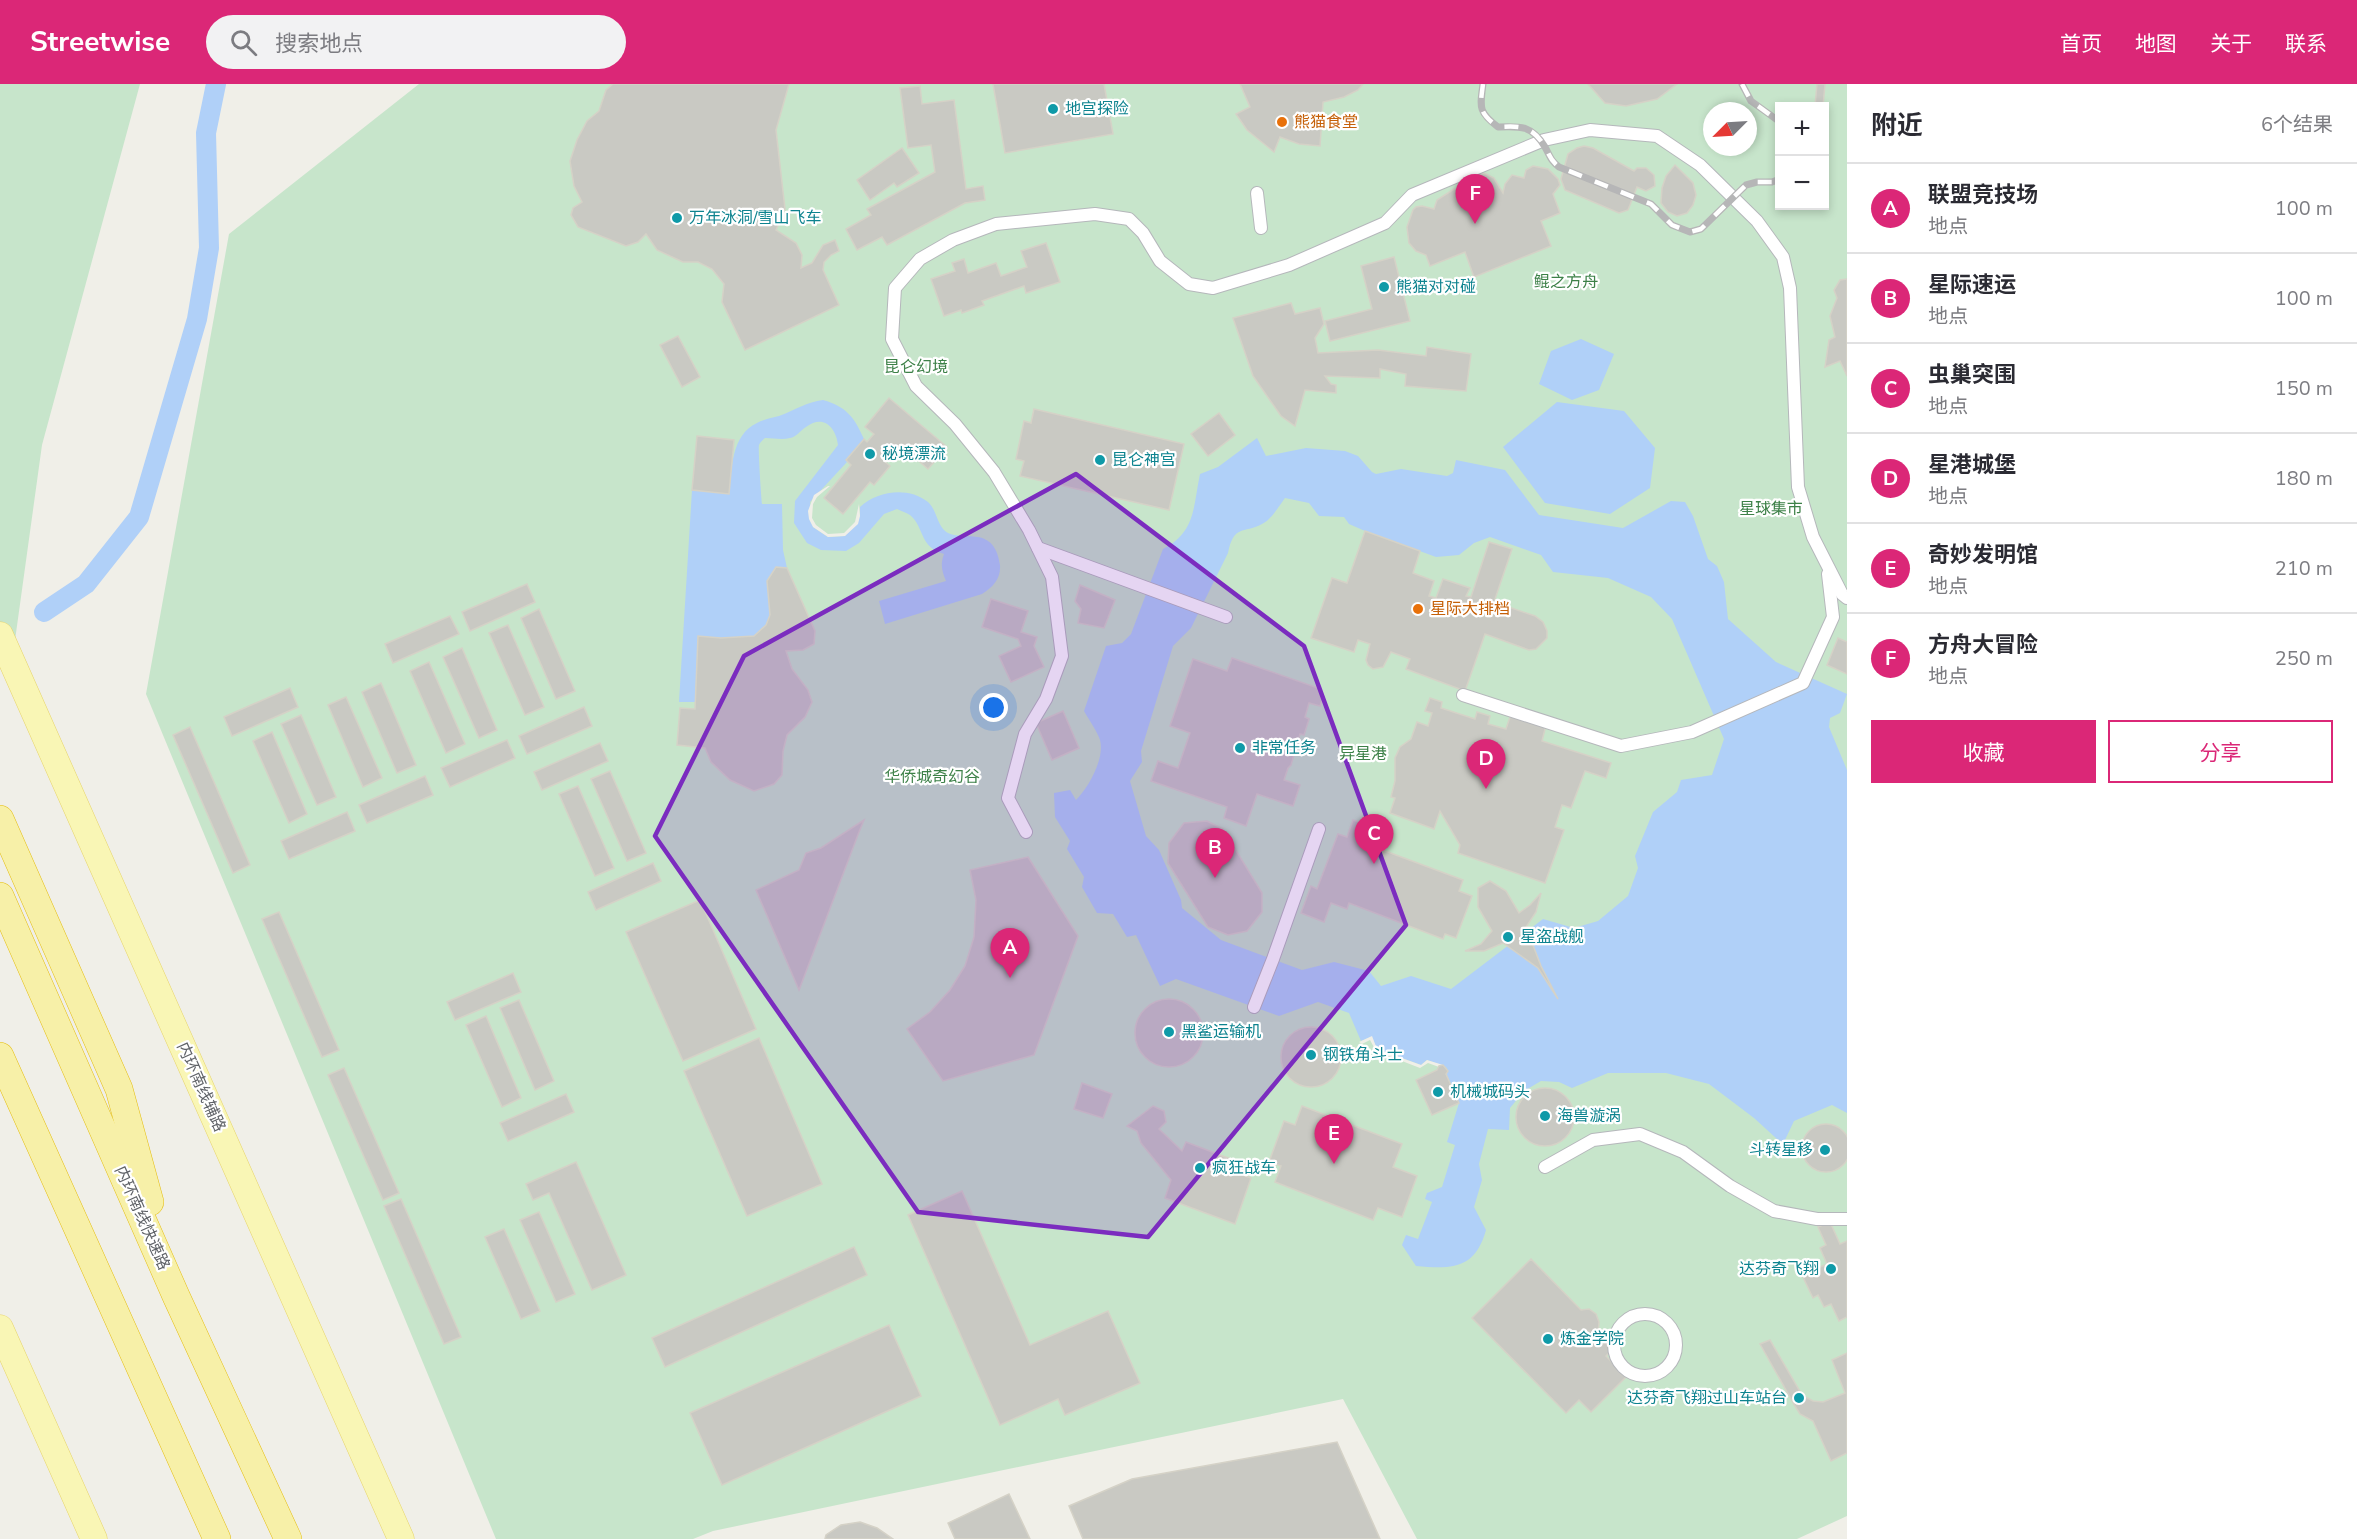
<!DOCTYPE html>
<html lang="zh">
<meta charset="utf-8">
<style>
body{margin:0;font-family:"Nunito Sans","Noto Sans SC",sans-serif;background:#f2f2f3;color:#2b2b33}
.controls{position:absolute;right:18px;top:18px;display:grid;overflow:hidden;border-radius:0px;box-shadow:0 3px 9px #0003}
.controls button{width:54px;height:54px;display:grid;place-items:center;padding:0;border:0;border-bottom:2px solid #e1e1e2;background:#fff;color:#2b2b33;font:30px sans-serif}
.compass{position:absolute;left:1703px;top:18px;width:54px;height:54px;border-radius:50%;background:#fff;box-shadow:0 3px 9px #0003;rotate:246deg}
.you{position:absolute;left:994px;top:624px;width:21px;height:21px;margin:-15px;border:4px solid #fff;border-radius:50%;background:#1a73e8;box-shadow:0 0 0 9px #1a73e833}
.badge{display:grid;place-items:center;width:39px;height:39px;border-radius:50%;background:#db2777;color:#fff;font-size:20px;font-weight:700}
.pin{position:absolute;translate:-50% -50px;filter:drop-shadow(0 2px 3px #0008)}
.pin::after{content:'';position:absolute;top:32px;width:21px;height:18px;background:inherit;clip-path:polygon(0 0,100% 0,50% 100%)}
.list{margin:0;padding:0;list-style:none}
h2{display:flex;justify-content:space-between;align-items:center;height:78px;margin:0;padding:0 24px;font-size:26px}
h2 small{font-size:20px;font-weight:400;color:#7c7c81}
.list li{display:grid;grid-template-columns:39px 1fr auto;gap:18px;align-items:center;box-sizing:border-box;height:90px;padding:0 24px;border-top:2px solid #e1e1e2}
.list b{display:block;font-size:22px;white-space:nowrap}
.list p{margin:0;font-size:20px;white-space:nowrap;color:#7c7c81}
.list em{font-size:20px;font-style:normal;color:#7c7c81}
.actions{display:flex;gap:12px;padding:18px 24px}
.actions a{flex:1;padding:14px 0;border:2px solid #db2777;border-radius:0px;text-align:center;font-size:21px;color:#db2777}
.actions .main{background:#db2777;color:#fff}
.icon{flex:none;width:33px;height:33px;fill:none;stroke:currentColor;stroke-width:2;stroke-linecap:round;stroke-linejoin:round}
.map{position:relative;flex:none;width:1847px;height:1455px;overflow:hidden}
header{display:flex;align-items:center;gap:36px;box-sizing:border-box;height:84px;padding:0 30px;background:#db2777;color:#fff}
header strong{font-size:28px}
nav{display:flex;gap:33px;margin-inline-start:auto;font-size:21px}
.search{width:420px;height:54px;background:#f2f2f3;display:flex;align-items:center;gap:15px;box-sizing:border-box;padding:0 21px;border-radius:33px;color:#7c7c81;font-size:22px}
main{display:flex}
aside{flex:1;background:#fff}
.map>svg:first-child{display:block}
.green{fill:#c7e5cb;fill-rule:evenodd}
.water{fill:#b0d0f8;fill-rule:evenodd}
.pier{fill:#f0efe8}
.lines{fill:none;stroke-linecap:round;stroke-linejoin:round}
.canal{stroke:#b0d0f8;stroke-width:20}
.building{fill:#c9c9c3;stroke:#d5d2c7;stroke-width:1.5}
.pedestrian-casing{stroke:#b5b7bb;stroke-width:14}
.primary-casing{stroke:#e7d46b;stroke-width:27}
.trunk-casing{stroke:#e5be13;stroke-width:28}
.pedestrian{stroke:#fff;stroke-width:12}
.primary{stroke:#f9f6b5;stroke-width:26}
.trunk{stroke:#f7f0a8;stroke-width:27}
.rail-casing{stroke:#b6b6b7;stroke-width:7}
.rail{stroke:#fff;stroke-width:4.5;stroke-dasharray:14;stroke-linecap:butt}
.marked{fill:#7b2cbf;fill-opacity:0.2;stroke:#7b2cbf;stroke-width:4.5;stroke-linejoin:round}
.culture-dot{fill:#0f9aa8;stroke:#fff;stroke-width:2}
.food-dot{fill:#e8710a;stroke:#fff;stroke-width:2}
.labels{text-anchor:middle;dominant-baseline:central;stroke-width:4.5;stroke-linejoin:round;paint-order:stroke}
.culture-label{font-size:16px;fill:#0d838f;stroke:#fff;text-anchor:start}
.food-label{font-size:16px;fill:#c56008;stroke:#fff;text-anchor:start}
.park-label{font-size:16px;fill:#3d8148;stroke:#fff}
.street-label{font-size:16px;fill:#5f6267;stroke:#fff}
</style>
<header>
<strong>Streetwise</strong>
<div class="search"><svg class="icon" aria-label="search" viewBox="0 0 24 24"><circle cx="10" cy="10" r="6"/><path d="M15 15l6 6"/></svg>搜索地点</div>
<nav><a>首页</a><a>地图</a><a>关于</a><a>联系</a></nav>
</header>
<main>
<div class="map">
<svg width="1847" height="1455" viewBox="0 0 1847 1455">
<rect width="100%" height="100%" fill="#f0efe8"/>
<g class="green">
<polygon points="0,0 140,0 42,361 12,578 0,584"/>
<path d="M419,0H1847V1432L1797,1455H1417L1343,1315L713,1447L693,1455H496L146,610L229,150ZM1780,22H1824V122H1780ZM1712,27H1748V63H1712Z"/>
</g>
<g class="water">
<polygon points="1581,255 1614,270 1599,306 1572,316 1539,300 1551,267"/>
<path d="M823,316C847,323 854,333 864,355L846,376L847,378L810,418L813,443L828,453L845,452L860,432V423C877,407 908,402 928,418C936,425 937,439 944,446C959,461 994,437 1000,481C1001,495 993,503 982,510L885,540L879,517L946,497C942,487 940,481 944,470C919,463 925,444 910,431C907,429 901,427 897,425L884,430L859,459L846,467L821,466L807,459L794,439L795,417L838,361C836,343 823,330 806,343C800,347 796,353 790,354C782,356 773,354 765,354C763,356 760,358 759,361C758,364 761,411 762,420H782L783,466L787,484L776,483L767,497L770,531L766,541L754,552L721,554L698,552L695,618H679L692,406L729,409C732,385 731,351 757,339C764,335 772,334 779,332C795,326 807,318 823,316Z"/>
<polygon points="1557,318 1624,327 1655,364 1650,404 1610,430 1545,419 1503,363"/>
<path d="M1257,354L1266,372L1306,364L1345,367L1358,372L1372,388L1376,390L1401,385L1447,392L1453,389L1456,376L1505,386L1539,431L1623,444L1671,417L1685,418L1693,432L1708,475L1717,482L1724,498L1728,535L1776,578L1847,610L1840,629L1830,634L1829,643L1847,686V1029L1832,1021L1794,1037L1784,1058L1777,1055L1754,1034L1709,1000L1666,989H1608L1572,1004L1559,998L1541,997L1524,1007L1510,1024L1509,1046L1488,1045L1479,1080L1482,1096L1474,1123L1486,1146C1475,1186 1451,1185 1416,1182L1402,1161L1406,1151L1418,1155L1432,1118L1425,1115L1427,1109L1442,1103L1455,1061L1447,1058L1459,1019L1446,990L1448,987L1446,983L1427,976L1421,981L1377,965L1371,953L1361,957L1349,929L1318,918L1279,932L1176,895L1160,902L1136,851L1127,853L1113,830L1097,829L1082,803L1084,793L1067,765L1070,757L1055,733L1054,709L1070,706L1076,716C1088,704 1105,675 1100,656C1097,647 1089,636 1084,627L1106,562L1122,559L1131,550L1163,465C1196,448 1193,423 1200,390L1218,383ZM1285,414L1309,419L1319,432L1344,433L1349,440L1365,447L1436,473L1459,471L1474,459L1490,453L1541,471L1553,488L1608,494L1651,513L1672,535L1724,655L1712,691L1681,696L1677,708L1653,728L1635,772L1638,784L1628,812L1598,837L1574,844L1543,835L1451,905L1411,892L1381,902L1369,887L1334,878L1302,886L1221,856L1182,824L1181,816L1159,766L1146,752L1130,697L1142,678L1141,667L1173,562L1191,544L1228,469C1234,440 1243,450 1262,440C1271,436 1279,422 1285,414Z"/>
</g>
<g class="pier">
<polygon points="828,402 830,402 817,413 813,420 812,434 816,441 828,450 844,449 855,438 859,420 860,432 858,440 845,452 828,453 813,443 809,435 808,427 814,411"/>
<polygon points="1372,952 1377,965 1421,981 1427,976 1443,981 1439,983 1428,979 1420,984 1376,967 1370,956 1362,960 1359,958"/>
</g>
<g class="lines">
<polyline class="canal" points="44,528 86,500 139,433 197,235 209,164 206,49 216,0"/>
</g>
<g class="building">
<polygon points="613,0 789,0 776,46 785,125 776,146 796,159 802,171 801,184 812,179 823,161 835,156 839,167 831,171 824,178 823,186 839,221 745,266 722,218 724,200 712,185 698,178 683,178 657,166 646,150 638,158 626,162 578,143 571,131 573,124 582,118 574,102 570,77 577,56 587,37 599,27 606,6"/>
<polygon points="993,0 1104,0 1113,50 1005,69"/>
<polygon points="1240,0 1363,0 1358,6 1344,13 1323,18 1320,62 1299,60 1280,53 1274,68 1247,46 1236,30 1250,23"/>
<polygon points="1588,0 1677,0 1657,15 1626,22 1605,19"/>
<polygon points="1817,0 1825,0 1823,22 1815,22"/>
<polygon points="920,2 922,20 954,16 966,105 983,102 985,116 965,119 887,161 882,153 857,166 846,145 871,131 867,125 935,88 931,61 908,64 900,4"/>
<polygon points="1584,62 1593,64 1634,87 1637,84 1646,84 1654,91 1655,102 1646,107 1637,103 1628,126 1619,129 1565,106 1561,95 1568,70 1577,64"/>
<polygon points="902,64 919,89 897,103 894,99 870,116 857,96"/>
<polygon points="1675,81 1693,99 1696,111 1693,121 1687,129 1677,132 1668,128 1661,119 1662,104 1666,92"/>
<polygon points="1533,82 1548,85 1558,95 1560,101 1553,110 1560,129 1541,137 1551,162 1474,193 1465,168 1430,182 1426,171 1416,167 1409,159 1407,143 1413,126 1416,123 1422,122 1434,125 1437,116 1454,105 1461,105 1465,112 1464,120 1472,116 1467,105 1468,95 1472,89 1486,90 1494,94 1503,109 1505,100 1512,91 1524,94 1526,86"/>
<polygon points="1046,159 1060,198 1026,209 1024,202 982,217 984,221 962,229 961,226 944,232 931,195 955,187 952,179 964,175 968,189 996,179 1001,192 1027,183 1021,167"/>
<polygon points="1394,173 1410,237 1330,257 1325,237 1372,225 1361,182"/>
<polygon points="1847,195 1847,292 1840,277 1825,283 1829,256 1835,253 1830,232 1837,214 1834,206 1840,196"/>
<polygon points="1291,219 1295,230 1320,224 1324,240 1315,254 1318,269 1378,266 1426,272 1427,263 1471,270 1466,307 1405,302 1406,290 1380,285 1380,294 1325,292 1331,300 1336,301 1336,309 1305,306 1295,342 1281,332 1253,292 1233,234"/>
<polygon points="678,252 700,293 682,303 660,261"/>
<polygon points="889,314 947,363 928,385 906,366 900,373 892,367 884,377 890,382 874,401 870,398 843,430 824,414 851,381 846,376 864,355 867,358 874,350 865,343"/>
<polygon points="1034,325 1184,360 1169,426 1020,392 1024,377 1016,375 1024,337 1031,339"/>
<polygon points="1219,329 1235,351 1208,372 1191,350"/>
<polygon points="697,352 734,356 729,410 692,406"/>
<polygon points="1365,447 1420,467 1413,489 1434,497 1429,512 1436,514 1443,495 1470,504 1466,512 1471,513 1489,458 1512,465 1494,518 1535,532 1543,538 1547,547 1547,554 1536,565 1529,566 1485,550 1465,607 1406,585 1410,575 1391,568 1383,583 1373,585 1368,581 1366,576 1370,560 1358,556 1354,568 1311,554 1332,494 1347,499"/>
<polygon points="776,483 787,484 815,547 814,560 803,566 786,567 792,585 808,606 812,618 805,633 787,651 783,667 782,691 774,700 754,707 730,696 711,678 705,664 677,661 680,624 695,625 698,552 721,554 754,552 766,541 770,531 767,497"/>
<polygon points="527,500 535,518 470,547 462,528"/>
<polygon points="1080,501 1115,516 1104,544 1078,539 1081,525 1075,517"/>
<polygon points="991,515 1028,527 1021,548 1037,553 1034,562 1044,583 1011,598 999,572 1021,562 1018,555 982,543"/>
<polygon points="539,525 575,607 556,615 521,534"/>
<polygon points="450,532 459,550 393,579 385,560"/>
<polygon points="508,541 544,623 525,631 489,549"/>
<polygon points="1838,554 1847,558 1847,590 1827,581"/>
<polygon points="462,564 497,646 479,654 443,573"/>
<polygon points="1232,574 1318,604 1323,614 1320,622 1309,619 1305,633 1309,635 1304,651 1300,650 1291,681 1288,684 1284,696 1300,701 1293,722 1257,710 1246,742 1224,734 1227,723 1151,697 1158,677 1178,684 1190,649 1170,642 1193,575 1227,587"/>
<polygon points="429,578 465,660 446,669 410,587"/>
<polygon points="381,599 416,681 397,689 362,608"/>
<polygon points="290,604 298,623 232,652 224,633"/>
<polygon points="346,613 382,694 363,703 328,621"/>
<polygon points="1430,614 1442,618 1441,624 1475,635 1477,628 1490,632 1488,640 1506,645 1511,630 1546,641 1542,657 1611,679 1606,694 1585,687 1571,724 1562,721 1555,743 1564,746 1545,799 1458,769 1460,761 1440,727 1434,745 1390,729 1395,714 1391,713 1395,697 1395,674 1400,663 1411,655 1417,638 1428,642 1432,629 1425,627"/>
<polygon points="584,623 592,642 527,670 519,652"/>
<polygon points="1063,627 1079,664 1052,676 1036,639"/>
<polygon points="301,631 336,713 317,721 281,640"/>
<polygon points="190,643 250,781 233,789 173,651"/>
<polygon points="272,648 307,730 289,739 253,657"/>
<polygon points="507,656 515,674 450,703 441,684"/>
<polygon points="600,659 608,677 542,706 534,688"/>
<polygon points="610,687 646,769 627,777 591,695"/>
<polygon points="425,692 433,711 367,739 359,721"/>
<polygon points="578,702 614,784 595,792 559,710"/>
<polygon points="347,728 355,747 289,775 281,757"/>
<polygon points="864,736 859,748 799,906 756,806 799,786 806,769 821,764"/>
<polygon points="1353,736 1366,740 1363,748 1384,756 1380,765 1463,796 1459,807 1472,812 1456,854 1445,850 1443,855 1349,819 1347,825 1331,819 1324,838 1301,829 1311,802 1317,805 1338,750 1347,753"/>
<polygon points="1207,737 1223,745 1262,809 1262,828 1247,847 1228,851 1208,843 1168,779 1169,759 1184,739"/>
<polygon points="1028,773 1078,852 1034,971 943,997 907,945 930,928 950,906 965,882 974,853 976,816 970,786"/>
<polygon points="653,779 661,797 596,826 588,808"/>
<polygon points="1490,797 1506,807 1519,829 1530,821 1541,809 1536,828 1526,843 1541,882 1558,915 1538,884 1503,859 1484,867 1465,867 1481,860 1492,847 1478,823 1478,804"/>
<polygon points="700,816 756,945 683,977 626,848"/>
<polygon points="279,828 339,966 322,973 262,835"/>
<polygon points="513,889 521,908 455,936 447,918"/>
<circle cx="1169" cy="949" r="34"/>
<polygon points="519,916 554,997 535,1006 500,924"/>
<polygon points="486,932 521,1014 502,1023 466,941"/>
<circle cx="1311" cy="973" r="30"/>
<polygon points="759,954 822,1100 747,1132 684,987"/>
<polygon points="1443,981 1448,987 1446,990 1459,1019 1432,1031 1416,996 1437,986 1439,982"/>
<polygon points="344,984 399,1109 383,1116 328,991"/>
<polygon points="1082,999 1112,1010 1103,1034 1074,1025"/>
<circle cx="1545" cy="1033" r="29"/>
<polygon points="566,1010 574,1028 508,1057 500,1039"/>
<polygon points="1153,1022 1164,1027 1166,1038 1159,1045 1182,1067 1186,1058 1241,1079 1237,1089 1251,1094 1235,1140 1165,1114 1171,1096 1141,1059 1137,1047 1127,1042"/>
<polygon points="1302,1022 1402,1060 1393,1083 1417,1092 1402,1133 1378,1124 1373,1136 1275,1098 1281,1082 1269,1078 1284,1037 1295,1041"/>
<circle cx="1826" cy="1064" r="24"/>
<polygon points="576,1078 626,1191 592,1206 549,1109 533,1116 526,1100"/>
<polygon points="962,1107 1030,1261 1108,1227 1140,1299 1065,1331 1058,1315 1000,1341 908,1131"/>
<polygon points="401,1115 461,1253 444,1260 384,1122"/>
<polygon points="539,1128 575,1210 556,1218 520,1136"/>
<polygon points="1830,1138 1840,1160 1847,1157 1847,1233 1839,1237 1831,1220 1824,1223 1818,1211 1813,1214 1802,1191 1827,1180 1820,1164 1826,1161 1818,1143"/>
<polygon points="504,1145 540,1227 521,1235 485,1153"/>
<polygon points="854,1163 867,1191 665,1283 652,1254"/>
<polygon points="1531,1175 1581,1226 1589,1225 1596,1230 1599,1238 1598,1249 1613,1265 1606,1272 1626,1293 1591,1328 1579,1316 1566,1329 1472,1234"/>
<polygon points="889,1241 921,1312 722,1401 690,1329"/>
<polygon points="1770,1256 1802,1311 1813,1317 1823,1318 1845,1309 1832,1276 1847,1269 1847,1369 1831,1377 1813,1337 1800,1330 1795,1322 1760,1260"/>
<polygon points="1337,1358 1380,1455 1083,1455 1069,1422 1132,1395"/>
<polygon points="1009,1410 1030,1455 955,1455 948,1439"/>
<polygon points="860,1438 877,1444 893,1455 825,1455 826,1451 841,1441"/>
</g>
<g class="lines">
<g class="pedestrian-casing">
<g id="pedestrian">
<polyline points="1257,109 1261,144"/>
<polyline points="1038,464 1226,533"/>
<polyline points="1463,611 1621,662 1692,648 1803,599 1833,533 1828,490"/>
<polyline points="1026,748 1008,714 1025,650 1046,615 1062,572 1052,493 1029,446 994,388 955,340 916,302 892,255 895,204 920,175 953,156 996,140 1095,130 1129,135 1143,149 1160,177 1189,200 1213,204 1289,181 1385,139 1412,111 1544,56 1590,46 1657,52 1700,81 1757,137 1783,173 1790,204 1798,403 1813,453 1842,510 1847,514"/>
<polyline points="1254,923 1273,875 1319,745"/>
<polyline points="1545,1083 1593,1056 1640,1050 1683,1068 1730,1102 1774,1127 1817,1135 1847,1135"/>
<circle cx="1645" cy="1261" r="31"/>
</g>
</g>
<g class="primary-casing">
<g id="primary">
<polyline points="0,551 401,1455"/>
<polyline points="0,1244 94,1455"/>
</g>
</g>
<g class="trunk-casing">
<g id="trunk">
<polyline points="0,735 119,1005 150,1118"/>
<polyline points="0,812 176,1212 288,1455"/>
<polyline points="0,972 217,1455"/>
</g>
</g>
<use href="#pedestrian" class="pedestrian"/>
<use href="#primary" class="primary"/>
<use href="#trunk" class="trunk"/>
<g class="rail-casing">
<g id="rail">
<path d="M1483,0C1480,23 1478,28 1498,43C1520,42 1532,41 1545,63C1550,72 1550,76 1559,83L1651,120L1672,141L1690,148L1701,145L1746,101L1757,98H1772L1780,95"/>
<polyline points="1742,0 1751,17 1780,38"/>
</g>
</g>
<use href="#rail" class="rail"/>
</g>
<path class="marked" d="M1076,390L1304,562L1406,841L1148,1153L918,1128L655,752L744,572Z"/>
<g class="culture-dot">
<circle cx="1053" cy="25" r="6"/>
<circle cx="677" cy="134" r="6"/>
<circle cx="1384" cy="203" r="6"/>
<circle cx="870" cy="370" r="6"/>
<circle cx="1100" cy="376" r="6"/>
<circle cx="1240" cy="664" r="6"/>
<circle cx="1508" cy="853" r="6"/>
<circle cx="1169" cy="948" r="6"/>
<circle cx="1311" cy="971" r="6"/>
<circle cx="1438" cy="1008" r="6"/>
<circle cx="1545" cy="1032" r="6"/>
<circle cx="1825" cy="1066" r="6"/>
<circle cx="1200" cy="1084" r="6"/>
<circle cx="1831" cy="1185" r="6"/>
<circle cx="1548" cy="1255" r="6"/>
<circle cx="1799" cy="1314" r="6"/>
</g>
<g class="food-dot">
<circle cx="1282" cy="38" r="6"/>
<circle cx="1418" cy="525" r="6"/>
</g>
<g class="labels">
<g class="culture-label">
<text x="1065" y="25">地宫探险</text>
<text x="689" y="134">万年冰洞/雪山飞车</text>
<text x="1396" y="203">熊猫对对碰</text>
<text x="882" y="370">秘境漂流</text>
<text x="1112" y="376">昆仑神宫</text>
<text x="1252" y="664">非常任务</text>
<text x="1520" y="853">星盗战舰</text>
<text x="1181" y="948">黑鲨运输机</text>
<text x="1323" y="971">钢铁角斗士</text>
<text x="1450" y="1008">机械城码头</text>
<text x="1557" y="1032">海兽漩涡</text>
<text x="1813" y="1066" text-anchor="end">斗转星移</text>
<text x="1212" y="1084">疯狂战车</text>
<text x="1819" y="1185" text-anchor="end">达芬奇飞翔</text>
<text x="1560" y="1255">炼金学院</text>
<text x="1787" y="1314" text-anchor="end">达芬奇飞翔过山车站台</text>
</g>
<g class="food-label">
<text x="1294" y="38">熊猫食堂</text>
<text x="1430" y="525">星际大排档</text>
</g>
<g class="park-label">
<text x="1566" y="198">鲲之方舟</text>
<text x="916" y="283">昆仑幻境</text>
<text x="1771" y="425">星球集市</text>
<text x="1363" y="670">异星港</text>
<text x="932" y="693">华侨城奇幻谷</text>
</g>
<g class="street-label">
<text transform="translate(201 1003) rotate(66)">内环南线辅路</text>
<text transform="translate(142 1134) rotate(66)">内环南线快速路</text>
</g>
</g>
</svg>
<div class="controls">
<button>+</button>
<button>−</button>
</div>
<svg class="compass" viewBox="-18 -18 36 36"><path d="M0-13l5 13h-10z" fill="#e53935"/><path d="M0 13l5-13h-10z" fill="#7c7c81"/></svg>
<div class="you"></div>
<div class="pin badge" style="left:1010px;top:894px">A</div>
<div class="pin badge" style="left:1215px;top:794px">B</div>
<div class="pin badge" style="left:1374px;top:780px">C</div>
<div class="pin badge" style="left:1486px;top:705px">D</div>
<div class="pin badge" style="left:1334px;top:1080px">E</div>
<div class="pin badge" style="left:1475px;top:140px">F</div>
</div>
<aside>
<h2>附近<small>6个结果</small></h2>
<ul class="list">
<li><span class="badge">A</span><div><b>联盟竞技场</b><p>地点</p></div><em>100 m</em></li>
<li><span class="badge">B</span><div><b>星际速运</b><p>地点</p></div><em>100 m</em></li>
<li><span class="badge">C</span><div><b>虫巢突围</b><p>地点</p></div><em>150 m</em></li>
<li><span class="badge">D</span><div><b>星港城堡</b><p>地点</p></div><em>180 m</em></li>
<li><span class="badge">E</span><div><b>奇妙发明馆</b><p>地点</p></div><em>210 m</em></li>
<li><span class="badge">F</span><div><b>方舟大冒险</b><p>地点</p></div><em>250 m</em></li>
</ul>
<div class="actions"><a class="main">收藏</a><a>分享</a></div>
</aside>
</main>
